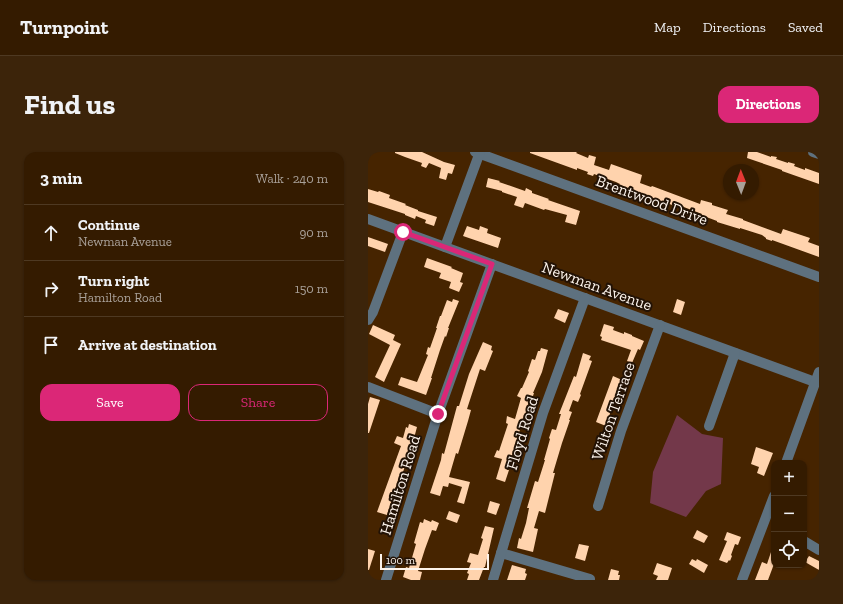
<!DOCTYPE html>
<meta charset="utf-8">
<style>
body{margin:0;font-family:"Zilla Slab",serif;background:#3c240a;color:#f1f3f6}
.controls{position:absolute;right:12px;bottom:12px;display:grid;overflow:hidden;border-radius:8px;box-shadow:0 1px 3px #0004}
.controls button{width:36px;height:36px;display:grid;place-items:center;padding:0;border:0;border-bottom:1px solid #4e3922;background:#341b00;color:#f1f3f6;font:20px sans-serif}
.compass{position:absolute;left:355px;top:12px;width:36px;height:36px;border-radius:50%;background:#341b00;box-shadow:0 1px 3px #0004;rotate:359deg}
.scale{position:absolute;left:12px;bottom:10px;width:109px;box-sizing:border-box;padding-left:4px;border:2px solid #fcf3eb;border-top:0;font-size:11px;line-height:14px;white-space:nowrap;color:#fcf3eb;-webkit-text-stroke:3px #221205;paint-order:stroke}
.stop{position:absolute;width:12px;height:12px;margin:-9px;border:3px solid #db2777;border-radius:50%;background:#fff}
.stop.end{background:#db2777;border-color:#fff;box-shadow:0 1px 4px #0008}
.list{margin:0;padding:0;list-style:none}
h2{display:flex;justify-content:space-between;align-items:center;height:52px;margin:0;padding:0 16px;font-size:17px}
h2 small{font-size:13px;font-weight:400;color:#a9a199}
.list li{display:grid;grid-template-columns:26px 1fr auto;gap:12px;align-items:center;box-sizing:border-box;height:56px;padding:0 16px;border-top:1px solid #4e3922}
.list b{display:block;font-size:15px;white-space:nowrap}
.list p{margin:0;font-size:13px;white-space:nowrap;color:#a9a199}
.list em{font-size:13px;font-style:normal;color:#a9a199}
.actions{display:flex;gap:8px;padding:12px 16px}
.actions a{flex:1;padding:9px 0;border:1px solid #db2777;border-radius:12px;text-align:center;font-size:14px;color:#db2777}
.actions .main{background:#db2777;color:#fff}
.icon{flex:none;width:22px;height:22px;fill:none;stroke:currentColor;stroke-width:2;stroke-linecap:round;stroke-linejoin:round}
.map{position:relative;flex:none;width:451px;height:428px;overflow:hidden;border-radius:12px}
header{display:flex;align-items:center;gap:24px;box-sizing:border-box;height:56px;padding:0 20px;background:#341b00;border-bottom:1px solid #4e3922}
header strong{font-size:19px}
nav{display:flex;gap:22px;margin-inline-start:auto;font-size:14px}
.intro{display:flex;align-items:center;justify-content:space-between;box-sizing:border-box;height:96px;padding:0 24px}
h1{margin:0;font-size:28px}
.button{padding:10px 18px;border-radius:12px;background:#db2777;color:#fff;font-size:14px;font-weight:700}
main{display:flex;gap:24px;padding:0 24px}
aside{flex:1;background:#341b00;border-radius:12px;box-shadow:0 1px 3px #0004}
.map>svg:first-child{display:block}
.green{fill:#73384a}
.building{fill:#ffd3ad}
.lines{fill:none;stroke-linecap:round;stroke-linejoin:round}
.minor{stroke:#5e717f;stroke-width:10}
.route{stroke:#db2777;stroke-width:5}
.labels{text-anchor:middle;dominant-baseline:central;stroke-width:4;stroke-linejoin:round;paint-order:stroke}
.street-label{font-size:16px;fill:#fcf3eb;stroke:#221205}
</style>
<header>
<strong>Turnpoint</strong>
<nav><a>Map</a><a>Directions</a><a>Saved</a></nav>
</header>
<div class="intro"><h1>Find us</h1><a class="button">Directions</a></div>
<main>
<aside>
<h2>3 min<small>Walk · 240 m</small></h2>
<ul class="list">
<li><svg class="icon" aria-label="ahead" viewBox="0 0 24 24"><path d="M12 20V5M6 11l6-6 6 6"/></svg><div><b>Continue</b><p>Newman Avenue</p></div><em>90 m</em></li>
<li><svg class="icon" aria-label="right" viewBox="0 0 24 24"><path d="M7 20v-9h11M14 6l5 5-5 5"/></svg><div><b>Turn right</b><p>Hamilton Road</p></div><em>150 m</em></li>
<li><svg class="icon" aria-label="arrive" viewBox="0 0 24 24"><path d="M6 21V4h12l-3 4 3 4H6"/></svg><div><b>Arrive at destination</b></div></li>
</ul>
<div class="actions"><a class="main">Save</a><a>Share</a></div>
</aside>
<div class="map">
<svg width="451" height="428" viewBox="0 0 451 428">
<rect width="100%" height="100%" fill="#462400"/>
<polygon class="green" points="309,263 334,282 355,286 353,332 338,339 318,365 282,351 285,320"/>
<g class="building">
<polygon points="27,0 54,0 76,10 87,13 84,22 80,21 78,28 71,26 73,16 61,11 58,16 53,14 54,11 37,5 27,1"/>
<polygon points="162,0 209,0 208,1 220,6 221,3 228,5 226,13 241,18 243,12 274,23 272,31 283,35 284,34 332,52 333,48 344,51 344,53 360,58 358,62 375,67 375,68 413,82 415,77 442,86 440,90 451,94 451,105 404,88 404,89 398,87 398,86 394,83 372,76 372,77 349,70 349,69 333,63 334,62 308,52 307,54 290,48 284,46 284,45 251,34 252,32 248,30 226,22 225,24 219,22 220,20 209,16 209,18 162,1"/>
<polygon points="380,0 389,0 403,5 403,4 409,5 408,7 420,11 420,10 427,12 426,14 437,18 437,16 451,21 451,32 414,19 414,18 379,6"/>
<polygon points="120,26 132,29 131,30 157,39 158,36 164,39 164,41 181,47 180,48 212,59 208,73 197,70 199,63 177,57 176,58 157,51 155,56 146,53 149,45 134,40 134,39 118,35"/>
<polygon points="0,37 10,40 11,39 22,43 21,46 38,52 37,53 50,58 50,59 69,65 66,74 57,71 58,68 48,64 47,67 37,63 37,62 0,50"/>
<polygon points="99,74 111,78 112,74 120,77 119,81 133,86 130,96 95,84"/>
<polygon points="0,85 20,92 17,100 0,94"/>
<polygon points="59,106 84,115 83,116 95,121 92,130 95,131 91,140 81,136 83,130 71,126 73,121 56,115"/>
<polygon points="85,147 91,149 80,176 81,176 78,185 77,184 72,198 63,226 64,226 58,243 30,233 33,225 49,230 60,203 58,202 60,195 62,196 69,176 68,176 72,164 73,164 79,148 84,150"/>
<polygon points="309,147 317,150 313,163 305,160"/>
<polygon points="190,157 201,161 197,171 186,166"/>
<polygon points="236,172 246,175 245,178 256,182 256,180 264,183 264,184 276,189 272,198 270,197 264,211 259,209 263,198 233,188 234,185 232,184"/>
<polygon points="5,173 27,183 25,188 33,192 16,230 7,225 22,193 1,182"/>
<polygon points="115,190 124,194 123,198 125,199 117,219 112,217 99,257 103,258 100,269 90,302 88,301 81,325 102,330 96,352 89,350 94,335 81,331 80,335 75,334 72,344 62,341 73,308 74,301 76,302 89,254 91,254 101,222"/>
<polygon points="173,196 180,198 174,220 165,241 166,241 163,250 161,249 157,264 156,263 151,281 152,281 139,318 141,318 137,330 128,327 134,307 126,305 129,298 131,299 140,272 138,271 139,264 147,267 153,246 149,244 153,236 154,236 161,220 160,219 164,207 167,208 170,199 172,199"/>
<polygon points="215,201 223,204 221,208 224,209 212,242 213,243 210,250 205,248 201,259 204,260 201,268 202,268 194,291 185,321 187,321 177,361 171,359 166,376 170,377 165,400 149,396 151,386 153,387 158,371 161,356 159,356 167,329 170,330 177,308 176,308 182,287 181,286 184,277 188,278 193,262 191,262 206,224 208,225"/>
<polygon points="245,224 254,228 255,229 251,240 249,239 238,274 228,270"/>
<polygon points="2,245 12,248 1,281 0,281 0,252"/>
<polygon points="41,272 49,275 45,290 35,320 32,328 30,328 19,363 9,360 33,294 26,291 29,284 35,286 38,275 40,276"/>
<polygon points="388,295 405,301 396,324 389,321 391,315 383,312"/>
<polygon points="122,349 132,352 128,363 119,360"/>
<polygon points="81,359 92,363 89,371 78,367"/>
<polygon points="56,367 63,370 64,368 71,371 68,379 64,378 57,397 50,419 54,420 52,428 43,428 35,425 38,415 41,416 48,392 46,391 52,370 55,371"/>
<polygon points="117,374 126,376 117,415 116,415 111,428 99,428 101,422 99,421 103,411 99,410 102,401 110,403 115,387 113,386"/>
<polygon points="329,378 340,384 336,391 325,386"/>
<polygon points="359,380 373,385 370,393 367,392 363,403 364,404 362,409 361,408 359,411 351,408 359,389 356,388"/>
<polygon points="211,392 221,394 217,409 207,406"/>
<polygon points="405,394 406,412 400,428 387,428 394,410 399,412"/>
<polygon points="0,397 7,399 1,418 0,418"/>
<polygon points="441,404 451,409 451,418 437,410"/>
<polygon points="324,407 328,409 329,407 340,413 336,421 321,412"/>
<polygon points="289,411 304,416 300,428 288,428 290,424 285,422"/>
<polygon points="144,413 158,417 157,421 159,422 157,428 139,428"/>
<polygon points="243,417 251,419 250,423 252,423 251,428 240,428"/>
</g>
<g class="lines">
<g class="minor">
<polyline points="107,0 451,125"/>
<polyline points="445,0 451,2"/>
<polyline points="0,67 447,230"/>
<polyline points="77,95 112,0"/>
<polyline points="0,168 5,160 35,80"/>
<polyline points="0,235 70,262"/>
<polyline points="341,274 367,201"/>
<polyline points="418,311 451,220"/>
<polyline points="230,354 253,279 292,173"/>
<polyline points="436,389 451,398"/>
<polyline points="133,401 222,427"/>
<polyline points="18,428 70,262 124,112"/>
<polyline points="125,428 175,261 217,146"/>
<polyline points="374,428 406,344"/>
</g>
</g>
<g class="lines">
<polyline class="route" points="35,80 124,112 70,262"/>
</g>
<g class="labels">
<g class="street-label">
<text transform="translate(284 48) rotate(20)">Brentwood Drive</text>
<text transform="translate(229 134) rotate(20)">Newman Avenue</text>
<text transform="translate(245 259) rotate(-71)">Wilton Terrace</text>
<text transform="translate(154 281) rotate(-73)">Floyd Road</text>
<text transform="translate(32 333) rotate(-73)">Hamilton Road</text>
</g>
</g>
</svg>
<div class="controls">
<button>+</button>
<button>−</button>
<button><svg class="icon" aria-label="locate" viewBox="0 0 24 24"><circle cx="12" cy="12" r="6"/><path d="M12 2v4M12 18v4M2 12h4M18 12h4"/></svg></button>
</div>
<svg class="compass" viewBox="-18 -18 36 36"><path d="M0-13l5 13h-10z" fill="#e53935"/><path d="M0 13l5-13h-10z" fill="#a9a199"/></svg>
<div class="scale">100 m</div>
<div class="stop" style="left:35px;top:80px"></div>
<div class="stop end" style="left:70px;top:262px"></div>
</div>
</main>
